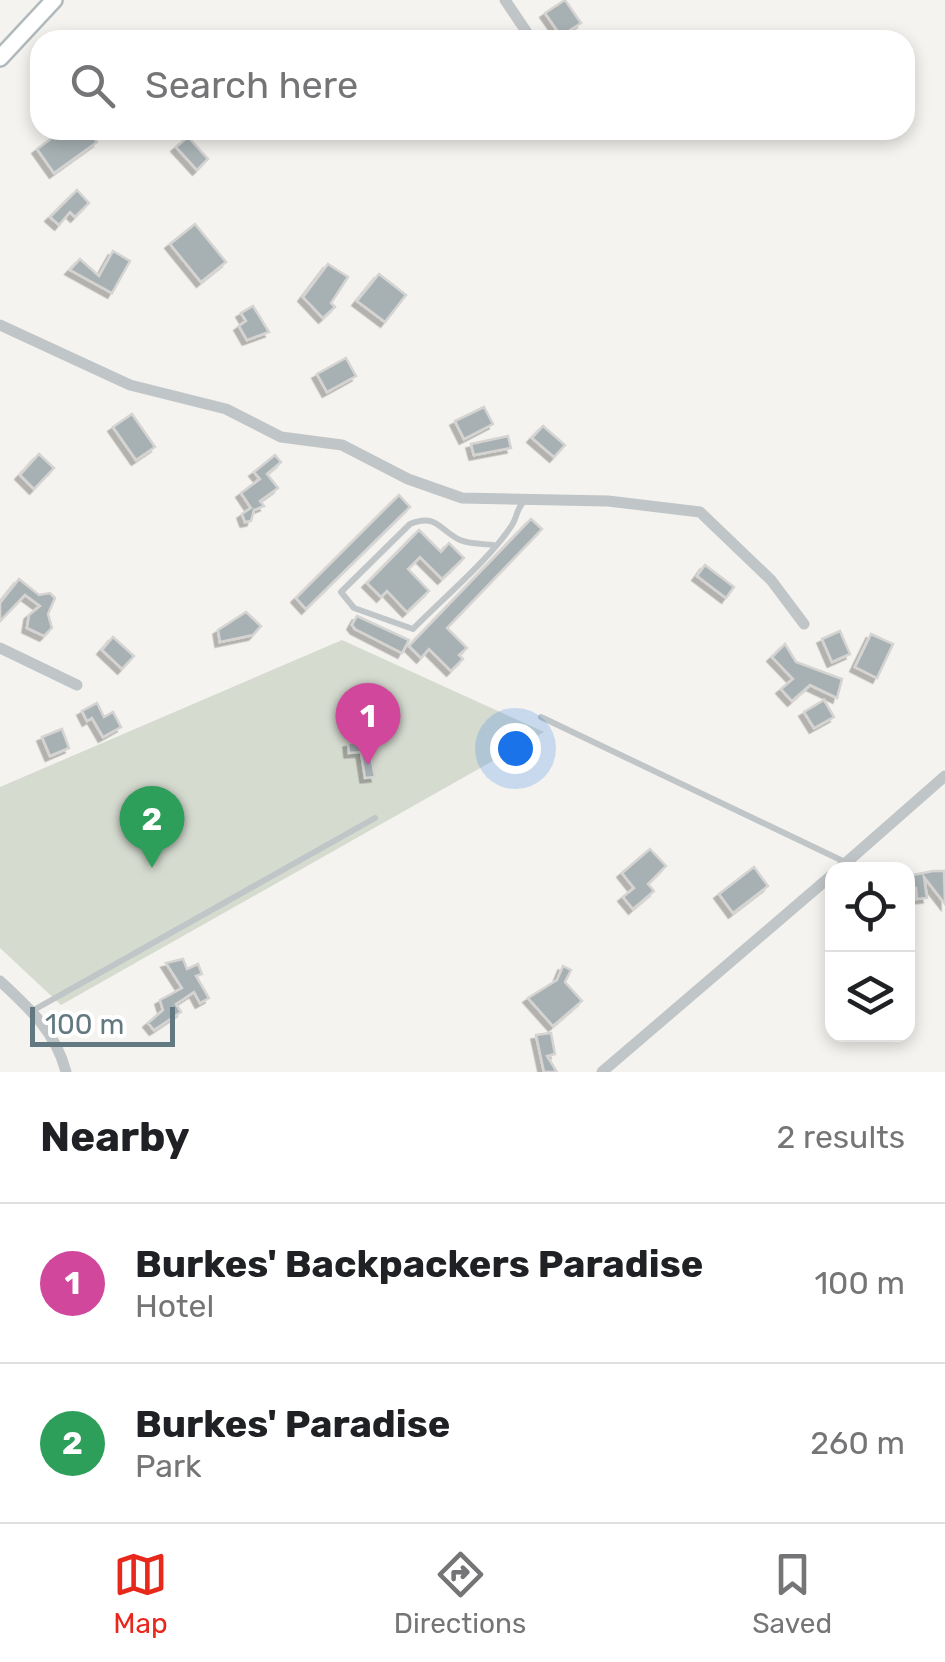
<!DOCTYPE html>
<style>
body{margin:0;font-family:Rubik,sans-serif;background:#f2f2f2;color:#202124}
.controls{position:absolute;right:30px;bottom:30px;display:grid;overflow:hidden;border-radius:20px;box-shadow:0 5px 15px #0003}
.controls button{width:90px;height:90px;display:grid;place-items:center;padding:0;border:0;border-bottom:2px solid #e0e0e0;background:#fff;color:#202124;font:50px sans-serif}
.scale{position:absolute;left:30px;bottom:25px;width:145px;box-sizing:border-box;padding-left:10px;border:5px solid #627981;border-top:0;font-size:28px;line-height:35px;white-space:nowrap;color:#627981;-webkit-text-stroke:8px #fff;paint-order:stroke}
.you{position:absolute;left:515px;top:748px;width:35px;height:35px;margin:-25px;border:8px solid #fff;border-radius:50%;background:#1a73e8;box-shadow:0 0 0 15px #1a73e833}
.badge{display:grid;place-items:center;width:65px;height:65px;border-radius:50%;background:#e7281b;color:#fff;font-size:32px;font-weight:700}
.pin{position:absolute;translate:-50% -82px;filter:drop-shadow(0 2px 5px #0008)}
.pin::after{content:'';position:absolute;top:52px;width:35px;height:30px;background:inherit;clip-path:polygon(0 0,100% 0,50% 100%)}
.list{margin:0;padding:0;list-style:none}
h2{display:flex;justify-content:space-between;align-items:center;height:130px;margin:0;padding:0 40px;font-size:42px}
h2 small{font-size:32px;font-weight:400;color:#757577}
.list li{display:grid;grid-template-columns:65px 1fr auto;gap:30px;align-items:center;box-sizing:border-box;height:160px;padding:0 40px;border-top:2px solid #e0e0e0}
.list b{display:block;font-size:38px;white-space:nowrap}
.list p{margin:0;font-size:32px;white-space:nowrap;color:#757577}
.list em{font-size:32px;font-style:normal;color:#757577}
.icon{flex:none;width:55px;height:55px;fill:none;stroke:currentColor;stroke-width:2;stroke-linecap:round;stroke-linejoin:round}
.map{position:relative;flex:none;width:945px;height:1072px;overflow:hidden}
.search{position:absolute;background:#fff;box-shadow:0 5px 15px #0003;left:30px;right:30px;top:30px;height:110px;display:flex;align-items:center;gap:25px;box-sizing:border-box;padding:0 35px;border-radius:30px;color:#757577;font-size:38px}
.sheet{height:450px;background:#fff}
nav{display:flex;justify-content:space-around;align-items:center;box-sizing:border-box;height:140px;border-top:2px solid #e0e0e0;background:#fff;font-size:28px;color:#757577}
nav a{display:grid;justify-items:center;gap:5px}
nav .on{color:#e7281b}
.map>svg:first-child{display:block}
.green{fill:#d6dbd0}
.building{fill:#a7b1b4;stroke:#d5d4d2;stroke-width:2.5;filter:url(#shadow)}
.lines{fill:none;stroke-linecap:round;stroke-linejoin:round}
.secondary-casing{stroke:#b2b9bc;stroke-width:20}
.lane{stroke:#c0c5c7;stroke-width:6}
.street{stroke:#c0c5c7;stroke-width:11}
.secondary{stroke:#fff;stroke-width:15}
</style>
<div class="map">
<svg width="945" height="1072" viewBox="0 0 945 1072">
<defs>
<filter id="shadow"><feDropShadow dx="-4.5" dy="4.5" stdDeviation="0" flood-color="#0004"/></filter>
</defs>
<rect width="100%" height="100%" fill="#f4f3ef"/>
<polygon class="green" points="342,640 544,732 61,1005 0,948 0,787"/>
<g class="building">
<polygon points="565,0 581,23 561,36 545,13"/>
<polygon points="63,130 88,130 97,142 54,173 37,149"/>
<polygon points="188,137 208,159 197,170 176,147"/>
<polygon points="77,190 89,203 75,217 70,212 59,225 50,217"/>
<polygon points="195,224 226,262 201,282 170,244"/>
<polygon points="113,251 130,261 112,293 70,270 80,259 99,276"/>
<polygon points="328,264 348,277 331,303 335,307 323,318 303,297"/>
<polygon points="379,274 406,295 385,322 357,301"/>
<polygon points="253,306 269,332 247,340 239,326 246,321 241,313"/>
<polygon points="346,358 356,376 327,392 317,374"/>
<polygon points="484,407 493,424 464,439 455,421"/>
<polygon points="132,414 155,447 136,460 113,427"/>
<polygon points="543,426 565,445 554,457 532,438"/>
<polygon points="508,436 511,448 474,455 471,444"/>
<polygon points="39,454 54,468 34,489 20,475"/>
<polygon points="275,455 281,462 267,474 278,488 260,501 264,506 254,510 251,521 245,522 242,514 251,508 241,493 260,479 254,472"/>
<polygon points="399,495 410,507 306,609 296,598"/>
<polygon points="531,519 542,529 447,628 467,648 459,655 463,659 451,671 429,649 421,658 409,646"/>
<polygon points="419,530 441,552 449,543 464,558 442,579 420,557 408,569 429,591 407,612 387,591 381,597 367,583"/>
<polygon points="705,565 734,587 726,598 697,576"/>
<polygon points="19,579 39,595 50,593 55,598 48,614 52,628 44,636 27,628 29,615 40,606 25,595 0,621 0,603"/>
<polygon points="246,612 261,626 253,635 220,642 218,630"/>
<polygon points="357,616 409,640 402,653 355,629 352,625"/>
<polygon points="840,631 850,654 832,662 822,639"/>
<polygon points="871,634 893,644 877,678 855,667"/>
<polygon points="113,637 134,656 122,669 102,650"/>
<polygon points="785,644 796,662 842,679 837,698 810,685 792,701 781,689 793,679 772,657"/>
<polygon points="824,700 834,717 814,728 804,712"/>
<polygon points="97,703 104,717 113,712 121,727 103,737 92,718 87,721 82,711"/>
<polygon points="62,729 69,748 50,756 42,737"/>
<polygon points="368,740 375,777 365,778 361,752 349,753 348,743"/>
<polygon points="650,849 666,866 648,884 654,891 633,909 623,897 634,888 622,873"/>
<polygon points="754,867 768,886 733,913 719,894"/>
<polygon points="933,871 944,871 945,904 924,877 927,898 917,899 916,888 908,889 908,876"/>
<polygon points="183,959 187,969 198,964 202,974 196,976 209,998 200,1003 194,992 176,1004 181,1012 154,1030 148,1023 163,1010 160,1000 182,988 166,963"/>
<polygon points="563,966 571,970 565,982 582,1001 553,1026 528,998 557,980"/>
<polygon points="551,1033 555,1054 547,1056 557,1072 544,1072 536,1035"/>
</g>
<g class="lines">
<g class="secondary-casing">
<polyline id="secondary" points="0,58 54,0"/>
</g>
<g class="lane">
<path d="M493,545C484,544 469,544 460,540C439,530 437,513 410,524L341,592L354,608L413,629C441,600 491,558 512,525C518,516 516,508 526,499"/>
<polyline points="541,717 845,862"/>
<polyline points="32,1011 375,818"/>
</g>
<g class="street">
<polyline points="505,0 532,40"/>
<polyline points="0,325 130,385 226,409 281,437 342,445 408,479 462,498 608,501 700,512 771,580 804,624"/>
<polyline points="0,648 77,685"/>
<polyline points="839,869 945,776"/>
<path d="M0,981C29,1008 56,1032 66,1072"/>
<polyline points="602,1072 832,875"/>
</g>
<use href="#secondary" class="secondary"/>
</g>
</svg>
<div class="controls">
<button><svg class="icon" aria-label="locate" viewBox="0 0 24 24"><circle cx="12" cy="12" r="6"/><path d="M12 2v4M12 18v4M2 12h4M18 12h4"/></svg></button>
<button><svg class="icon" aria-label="layers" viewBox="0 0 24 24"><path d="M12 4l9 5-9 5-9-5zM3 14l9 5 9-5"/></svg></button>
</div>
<div class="scale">100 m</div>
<div class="you"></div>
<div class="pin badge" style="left:368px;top:765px;background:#d1479c">1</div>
<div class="pin badge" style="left:152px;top:868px;background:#2e9e5b">2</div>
<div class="search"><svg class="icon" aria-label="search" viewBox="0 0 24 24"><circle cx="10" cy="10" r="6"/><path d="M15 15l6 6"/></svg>Search here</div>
</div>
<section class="sheet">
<h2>Nearby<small>2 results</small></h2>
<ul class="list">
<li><span class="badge" style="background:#d1479c">1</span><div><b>Burkes' Backpackers Paradise</b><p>Hotel</p></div><em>100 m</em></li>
<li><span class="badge" style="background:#2e9e5b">2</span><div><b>Burkes' Paradise</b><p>Park</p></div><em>260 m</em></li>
</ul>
</section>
<nav>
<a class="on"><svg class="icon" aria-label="map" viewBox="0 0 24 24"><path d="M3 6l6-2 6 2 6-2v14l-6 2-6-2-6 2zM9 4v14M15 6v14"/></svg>Map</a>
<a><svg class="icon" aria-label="directions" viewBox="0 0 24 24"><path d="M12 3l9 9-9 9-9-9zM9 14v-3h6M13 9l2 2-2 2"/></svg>Directions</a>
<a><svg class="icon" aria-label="saved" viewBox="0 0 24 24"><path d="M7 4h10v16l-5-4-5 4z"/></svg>Saved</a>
</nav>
